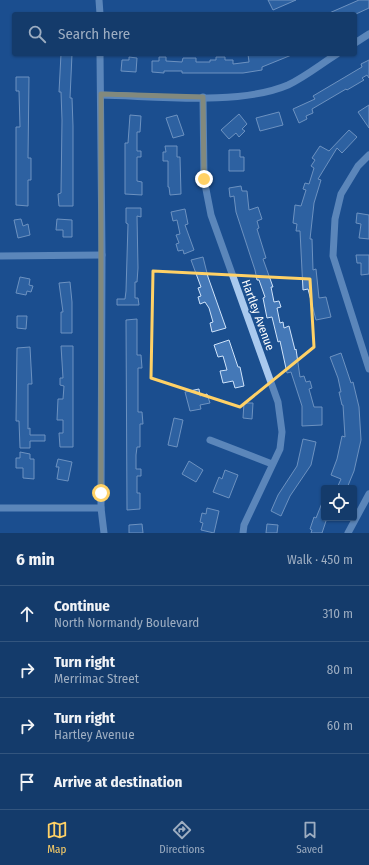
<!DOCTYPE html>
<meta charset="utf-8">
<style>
body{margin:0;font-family:"Fira Sans Condensed",sans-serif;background:#214673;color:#f1f3f6}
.controls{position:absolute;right:12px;bottom:12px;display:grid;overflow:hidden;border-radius:4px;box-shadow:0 1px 3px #0004}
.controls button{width:36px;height:36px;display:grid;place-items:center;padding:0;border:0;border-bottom:1px solid #33557e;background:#143b6b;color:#f1f3f6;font:20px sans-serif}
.stop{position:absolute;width:12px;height:12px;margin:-9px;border:3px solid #ffd166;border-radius:50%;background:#fff}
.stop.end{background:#ffd166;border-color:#fff;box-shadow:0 1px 4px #0008}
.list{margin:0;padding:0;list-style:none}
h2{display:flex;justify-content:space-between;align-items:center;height:52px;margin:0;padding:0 16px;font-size:17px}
h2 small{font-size:13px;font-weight:400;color:#9dadc1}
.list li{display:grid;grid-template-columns:26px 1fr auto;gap:12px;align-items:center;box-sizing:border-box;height:56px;padding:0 16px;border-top:1px solid #33557e}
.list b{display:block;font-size:15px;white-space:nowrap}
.list p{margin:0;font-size:13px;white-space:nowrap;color:#9dadc1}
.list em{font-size:13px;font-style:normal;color:#9dadc1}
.icon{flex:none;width:22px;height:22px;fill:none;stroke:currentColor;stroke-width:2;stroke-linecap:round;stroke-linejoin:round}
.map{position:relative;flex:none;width:369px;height:533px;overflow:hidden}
.search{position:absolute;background:#143b6b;box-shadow:0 1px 3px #0004;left:12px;right:12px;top:12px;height:44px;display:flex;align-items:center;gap:10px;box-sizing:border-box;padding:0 14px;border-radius:4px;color:#9dadc1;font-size:15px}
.sheet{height:276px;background:#143b6b}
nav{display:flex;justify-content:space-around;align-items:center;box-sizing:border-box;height:56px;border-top:1px solid #33557e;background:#143b6b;font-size:11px;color:#9dadc1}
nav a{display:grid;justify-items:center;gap:2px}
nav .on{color:#ffd166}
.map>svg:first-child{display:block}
.building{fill:#4478b7;stroke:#cfe3fa}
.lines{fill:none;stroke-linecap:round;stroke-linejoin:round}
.minor{stroke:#a9c9ee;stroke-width:7}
.route{stroke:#ffd166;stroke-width:5}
.marked{fill:none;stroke:#ffd166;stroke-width:3;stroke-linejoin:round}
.labels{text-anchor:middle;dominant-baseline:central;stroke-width:3;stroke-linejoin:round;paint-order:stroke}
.street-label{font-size:12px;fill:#fff;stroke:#1b4f8f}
</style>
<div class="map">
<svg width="369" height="533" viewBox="0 0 369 533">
<rect width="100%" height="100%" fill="#1b4f8f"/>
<g class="building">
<polygon points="268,0 296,0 273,10"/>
<polygon points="359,0 369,0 369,8 356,14 327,14"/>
<polygon points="61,54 72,54 70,98 72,98 73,126 73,206 59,206 58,194 61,193 62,120 61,92 59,92"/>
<polygon points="248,54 294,54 262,67 262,70 243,73 182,73 182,71 164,71 164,73 152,72 152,61 159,61 159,57 166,57 166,61 182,62 183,58 196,58 196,62 210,62 210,60 216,60 216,57 225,57 225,60 233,60 233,64 249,62"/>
<polygon points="129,57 137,58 136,72 121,71 122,60 129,60"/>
<polygon points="369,60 369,78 367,75 362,78 364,80 347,90 346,89 312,109 313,113 306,116 307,119 299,123 293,109 315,99 313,96 362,67 361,64"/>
<polygon points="16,77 29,77 28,158 31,158 31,180 28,180 28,206 16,205 16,127 20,127 19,91 16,91"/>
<polygon points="369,105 369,128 358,112"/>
<polygon points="279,112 283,125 260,131 256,118"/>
<polygon points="239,114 247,124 242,129 245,131 239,137 236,133 229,139 221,130"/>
<polygon points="130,115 141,116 140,132 137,132 137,151 141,151 141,157 137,157 137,181 142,182 142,195 125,194 125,143 128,143"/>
<polygon points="177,115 184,135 173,138 166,118"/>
<polygon points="349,130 357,137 342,153 337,148 318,179 321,180 314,203 310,239 312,239 313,270 316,269 319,298 326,297 331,317 316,320 308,289 303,290 300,231 296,231 297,224 293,223 295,205 301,206 306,190 303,189 305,183 309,184 314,168 311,166 315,160 312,158 320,146 329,151"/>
<polygon points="165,146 177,146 177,157 180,157 181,194 170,195 169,187 168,187 168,161 163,161 163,152 166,152"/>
<polygon points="229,150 240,150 240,157 244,157 244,171 229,171"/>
<polygon points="241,186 242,191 247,191 249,210 258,207 262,219 257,221 259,228 257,229 266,258 263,259 273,287 271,287 274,302 279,301 281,307 277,308 280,323 283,322 284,328 289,326 295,350 296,349 300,377 304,376 306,382 310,381 312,388 309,389 314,407 322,407 322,425 302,426 302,406 291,372 287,373 280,341 278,342 272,317 267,318 263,298 265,297 259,280 257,280 255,270 236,212 234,196 230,197 229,188"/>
<polygon points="126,208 141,208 141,217 137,216 138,268 137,282 135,282 135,298 138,298 139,305 117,305 117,299 125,299 126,291 128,224 126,223"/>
<polygon points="185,209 188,224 185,225 194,250 184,254 183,250 178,251 176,244 179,243 176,235 180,234 177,220 173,221 171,212"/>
<polygon points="357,213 369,215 369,239 359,238 361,224 356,223"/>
<polygon points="21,219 23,226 28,224 30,235 18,238 14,220"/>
<polygon points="57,219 72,220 72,237 63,237 63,230 56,230"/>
<polygon points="356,255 369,255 369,274 361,275 361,263 357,263"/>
<polygon points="203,257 208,277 226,328 212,332 210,323 213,322 209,308 205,302 200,304 198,297 201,296 198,288 201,287 191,260"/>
<polygon points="20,277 30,279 29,285 33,286 31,292 27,291 26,295 16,293"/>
<polygon points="70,282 72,302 72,333 61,333 61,312 63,312 59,283"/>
<polygon points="17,316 27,316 26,329 17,328"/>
<polygon points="137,319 137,355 141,355 142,368 138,368 138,412 142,412 143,424 140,424 140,447 137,447 136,455 136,469 141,469 141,476 137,476 137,493 140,493 140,509 127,510 126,320"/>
<polygon points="229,340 238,367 240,367 244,386 235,388 233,381 223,383 220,371 227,370 223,356 218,357 214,345"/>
<polygon points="61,346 73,346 73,447 60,447 59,433 63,433 63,420 57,420 58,399 63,399 64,386 60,385 60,378 63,378"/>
<polygon points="30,347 32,384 28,384 28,429 30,428 30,435 45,435 45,441 30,441 30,448 20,448 19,421 16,421 17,348"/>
<polygon points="341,353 351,383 353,382 359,407 361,440 354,471 347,488 337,488 341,479 331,475 337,459 342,436 345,437 343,405 342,405 339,392 341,392 338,378 330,357"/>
<polygon points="199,389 200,396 207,394 210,403 200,405 201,409 190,411 185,392"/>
<polygon points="244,403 253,403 252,419 243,418"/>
<polygon points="174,418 183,420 177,447 168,445"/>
<polygon points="303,439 316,442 311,465 290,496 281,516 271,511 278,495 297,466"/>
<polygon points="20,452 30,454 30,459 34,459 34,479 23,478 23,468 16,468 16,458 20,458"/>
<polygon points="58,459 72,462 68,481 57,479 59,467 56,467"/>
<polygon points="189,461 203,470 196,482 182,474"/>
<polygon points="225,470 238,475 229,498 213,492 219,477 222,479"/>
<polygon points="324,498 324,520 326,521 322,533 311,533 312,530 310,529 314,517 316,518"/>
<polygon points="207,508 219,511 214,533 201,530 203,523 200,522 202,513 206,514"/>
<polygon points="142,524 143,533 129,533 129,525"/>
<polygon points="267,524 278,525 277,533 266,533"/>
</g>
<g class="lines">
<g class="minor">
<polyline points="99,0 100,14"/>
<polyline points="355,43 369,34"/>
<polyline points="100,54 102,255 101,508 104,533"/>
<path d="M101,95C155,96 239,106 288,85C305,77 321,64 337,54"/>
<polyline points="203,97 204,179 211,215 278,402 282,432 280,449 244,525 243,533"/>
<polyline points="369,155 358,166 341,194 335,219 333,256 369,369"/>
<polyline points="0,256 102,255"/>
<polyline points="210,440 272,464"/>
<polyline points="0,508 101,508"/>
<polyline points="348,533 369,494"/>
</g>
</g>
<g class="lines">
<polyline class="route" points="101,493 101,94 203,97 204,179"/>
</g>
<path d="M0 0H369V533H0ZM153,271L310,279L314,347L240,407L151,378Z" fill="#1b4f8f" fill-opacity=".55" fill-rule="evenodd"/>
<path class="marked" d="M153,271L310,279L314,347L240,407L151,378Z"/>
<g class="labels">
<g class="street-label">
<text transform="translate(258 315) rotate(70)">Hartley Avenue</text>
</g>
</g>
</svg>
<div class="controls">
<button><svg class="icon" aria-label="locate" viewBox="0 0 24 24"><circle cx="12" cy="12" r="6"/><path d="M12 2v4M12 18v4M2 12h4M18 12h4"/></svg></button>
</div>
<div class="stop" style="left:101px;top:493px"></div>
<div class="stop end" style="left:204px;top:179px"></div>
<div class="search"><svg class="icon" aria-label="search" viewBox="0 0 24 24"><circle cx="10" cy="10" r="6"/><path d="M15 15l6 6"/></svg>Search here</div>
</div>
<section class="sheet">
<h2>6 min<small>Walk · 450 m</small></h2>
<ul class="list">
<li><svg class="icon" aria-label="ahead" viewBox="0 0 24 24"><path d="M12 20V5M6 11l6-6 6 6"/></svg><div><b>Continue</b><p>North Normandy Boulevard</p></div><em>310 m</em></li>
<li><svg class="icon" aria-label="right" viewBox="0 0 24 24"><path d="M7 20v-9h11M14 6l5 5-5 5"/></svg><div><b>Turn right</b><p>Merrimac Street</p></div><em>80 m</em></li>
<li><svg class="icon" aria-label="right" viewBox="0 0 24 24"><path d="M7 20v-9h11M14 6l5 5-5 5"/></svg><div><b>Turn right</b><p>Hartley Avenue</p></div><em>60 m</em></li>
<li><svg class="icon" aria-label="arrive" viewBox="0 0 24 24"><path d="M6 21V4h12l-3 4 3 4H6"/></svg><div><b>Arrive at destination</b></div></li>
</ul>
</section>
<nav>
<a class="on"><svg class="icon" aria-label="map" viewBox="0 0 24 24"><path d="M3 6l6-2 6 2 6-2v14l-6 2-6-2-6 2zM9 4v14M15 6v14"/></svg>Map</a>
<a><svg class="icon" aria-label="directions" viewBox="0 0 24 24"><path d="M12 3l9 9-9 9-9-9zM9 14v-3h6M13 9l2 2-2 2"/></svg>Directions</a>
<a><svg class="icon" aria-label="saved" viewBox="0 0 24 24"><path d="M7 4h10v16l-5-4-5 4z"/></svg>Saved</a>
</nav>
